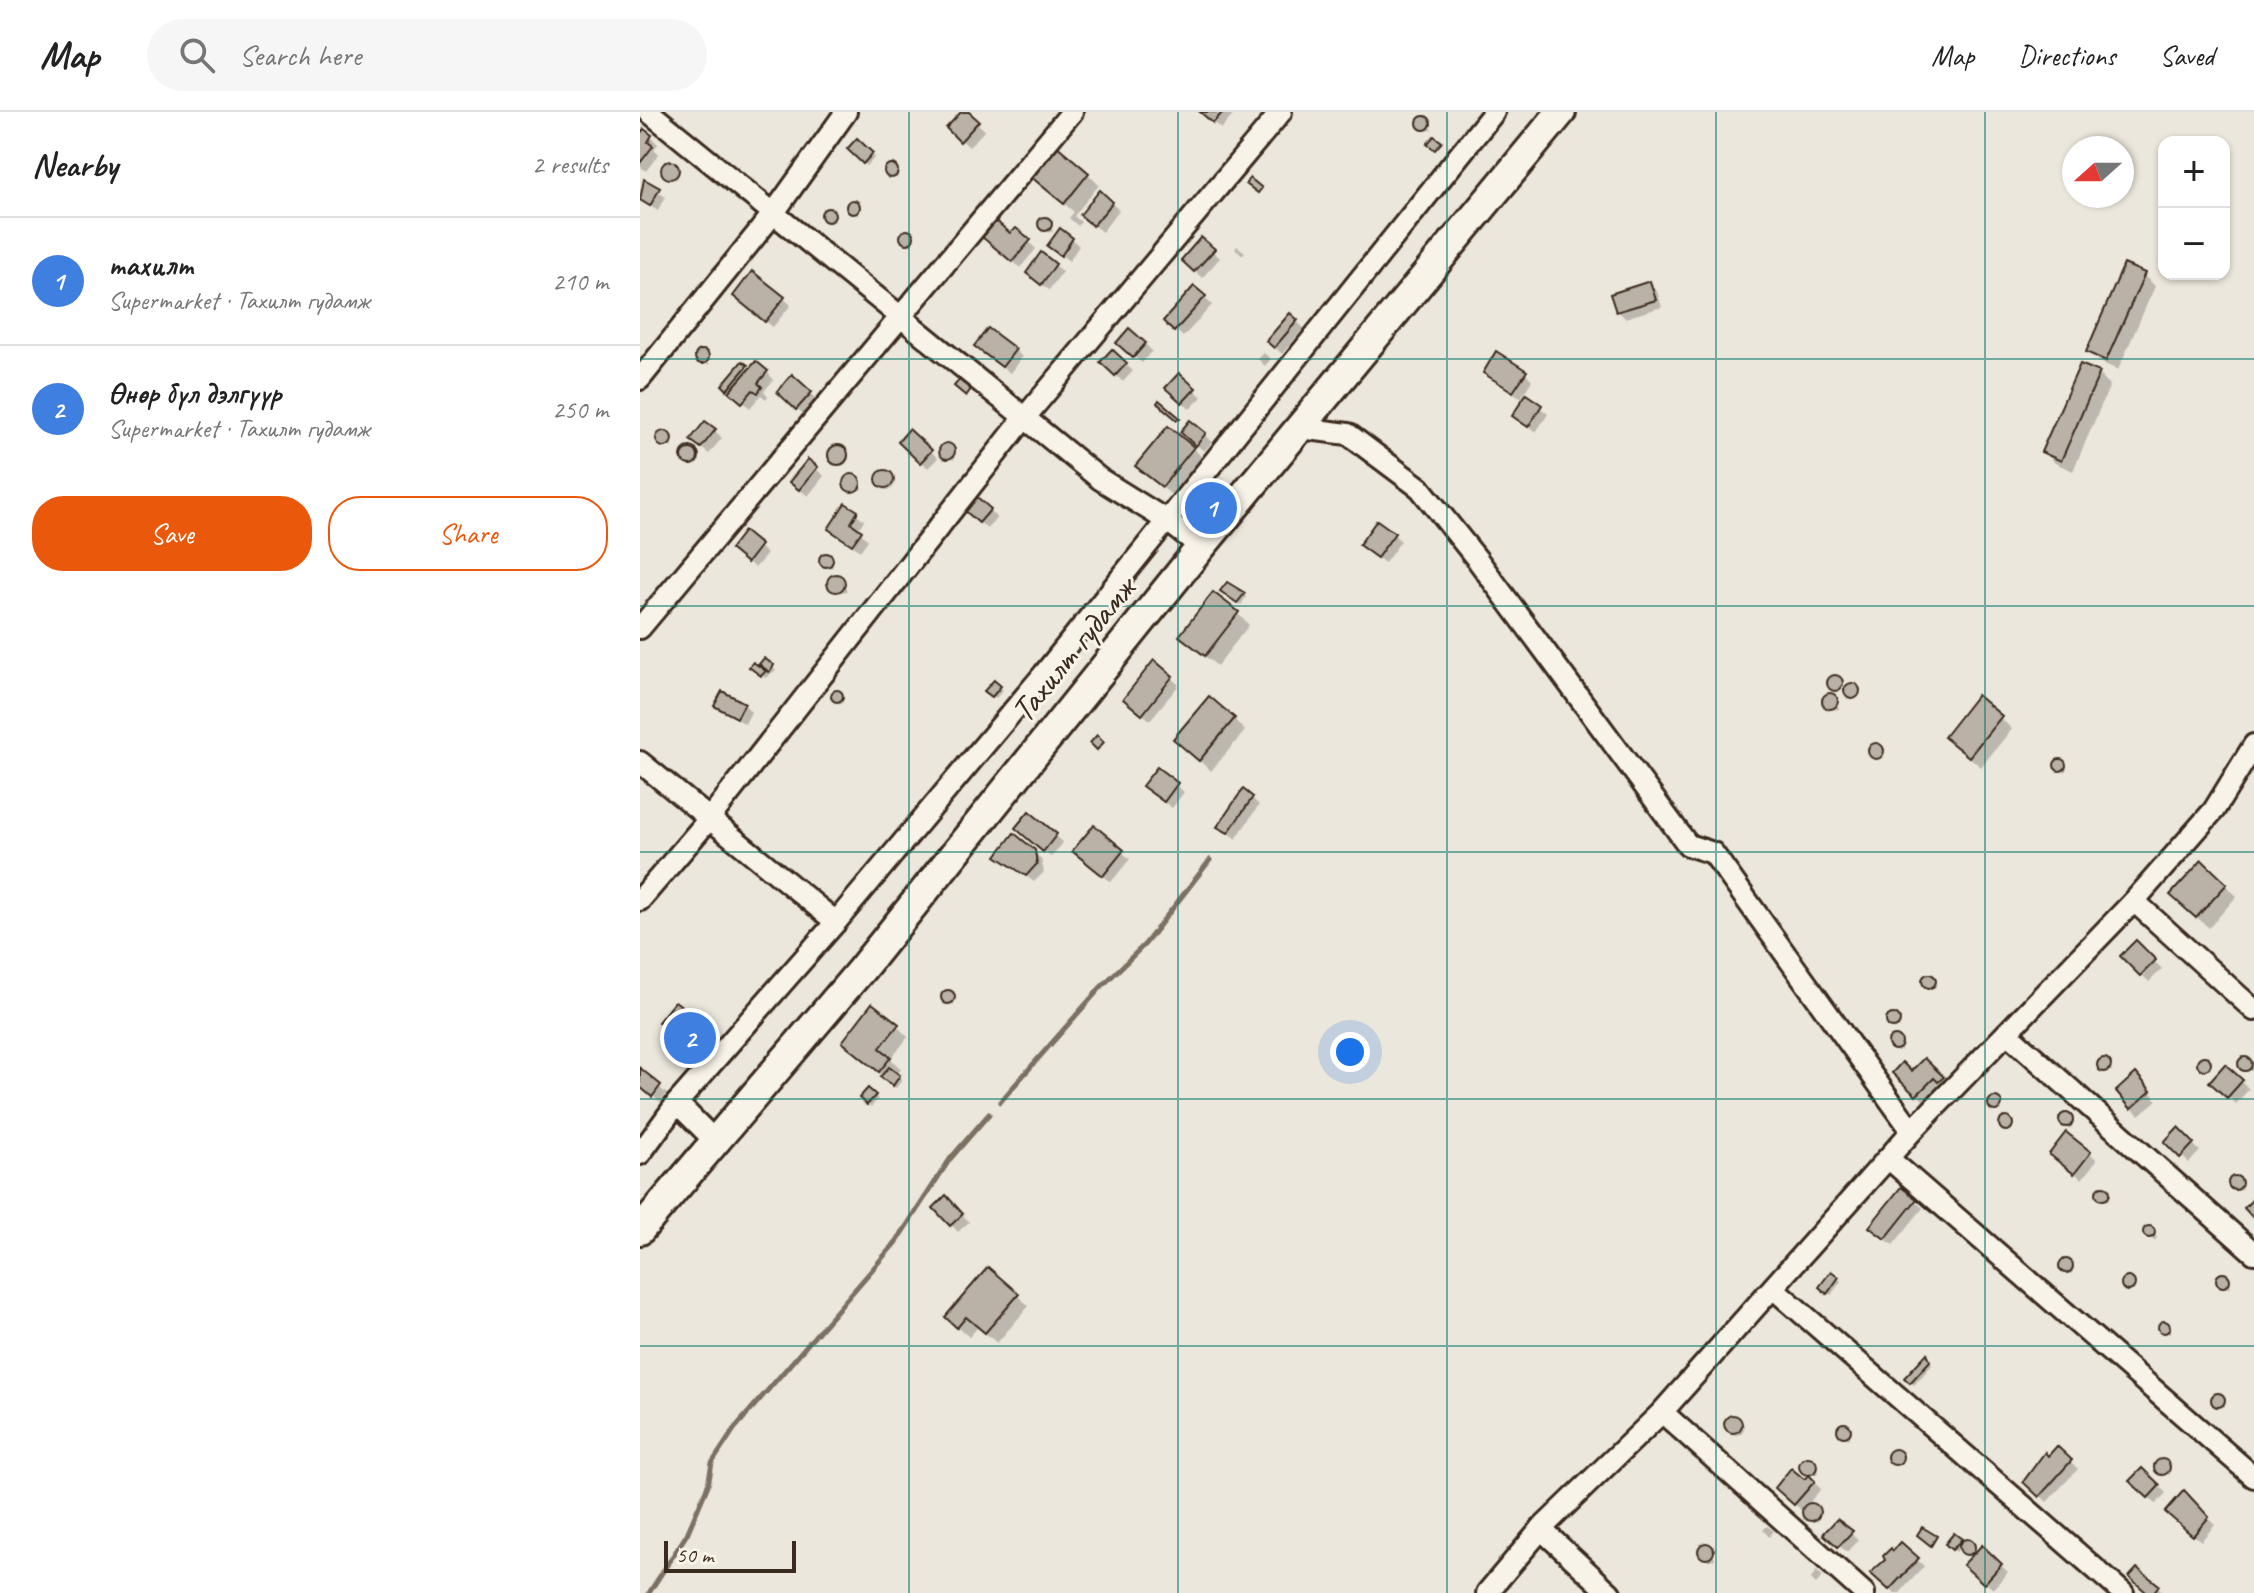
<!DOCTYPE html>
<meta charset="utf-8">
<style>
body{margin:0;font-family:Caveat,sans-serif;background:#f6f6f6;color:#222}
.controls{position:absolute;right:24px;top:24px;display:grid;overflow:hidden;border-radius:16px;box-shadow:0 2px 6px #0004}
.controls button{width:72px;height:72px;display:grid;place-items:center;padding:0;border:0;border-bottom:2px solid #e0e0e0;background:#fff;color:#222;font:40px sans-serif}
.compass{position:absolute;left:1422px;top:24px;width:72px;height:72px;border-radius:50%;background:#fff;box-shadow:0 2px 6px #0004;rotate:249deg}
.scale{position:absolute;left:24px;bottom:20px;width:132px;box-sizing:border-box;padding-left:8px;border:4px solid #3b2a1e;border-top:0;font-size:22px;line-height:28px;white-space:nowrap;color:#3b2a1e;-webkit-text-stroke:6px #f7f3e8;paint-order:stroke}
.you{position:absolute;left:710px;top:940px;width:28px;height:28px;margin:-20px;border:6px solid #fff;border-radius:50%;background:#1a73e8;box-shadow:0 0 0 12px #1a73e833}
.badge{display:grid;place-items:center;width:52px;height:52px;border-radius:50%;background:#ea580c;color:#fff;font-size:26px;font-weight:700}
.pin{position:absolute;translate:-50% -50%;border:4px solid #fff;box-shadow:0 2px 8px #0006}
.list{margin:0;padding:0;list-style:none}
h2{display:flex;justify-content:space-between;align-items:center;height:104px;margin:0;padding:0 32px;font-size:34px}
h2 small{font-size:26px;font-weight:400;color:#767676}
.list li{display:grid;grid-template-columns:52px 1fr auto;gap:24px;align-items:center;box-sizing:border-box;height:128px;padding:0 32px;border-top:2px solid #e0e0e0}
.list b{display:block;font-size:30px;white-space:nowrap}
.list p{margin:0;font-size:26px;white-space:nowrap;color:#767676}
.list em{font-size:26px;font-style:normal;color:#767676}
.actions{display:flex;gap:16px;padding:24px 32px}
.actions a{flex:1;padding:18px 0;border:2px solid #ea580c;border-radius:32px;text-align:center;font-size:28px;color:#ea580c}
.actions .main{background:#ea580c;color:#fff}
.icon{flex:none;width:44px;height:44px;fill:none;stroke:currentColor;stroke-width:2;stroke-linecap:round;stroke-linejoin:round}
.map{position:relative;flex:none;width:1614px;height:1481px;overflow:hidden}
header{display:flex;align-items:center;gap:48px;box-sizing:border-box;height:112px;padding:0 40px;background:#fff;border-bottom:2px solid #e0e0e0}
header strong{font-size:38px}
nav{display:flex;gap:44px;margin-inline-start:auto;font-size:28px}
.search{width:560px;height:72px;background:#f6f6f6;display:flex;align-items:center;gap:20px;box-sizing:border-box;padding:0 28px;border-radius:44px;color:#767676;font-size:30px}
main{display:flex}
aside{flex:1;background:#fff}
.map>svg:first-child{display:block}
.shadow{fill:#0003}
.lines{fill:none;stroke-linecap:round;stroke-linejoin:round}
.stream{stroke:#7c7064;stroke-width:5}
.building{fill:#bab2a7;stroke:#3b2a1e;stroke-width:2}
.minor-casing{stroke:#3b2a1e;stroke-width:26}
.secondary-casing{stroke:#3b2a1e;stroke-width:34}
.minor{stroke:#f7f3e8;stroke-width:20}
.secondary{stroke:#f7f3e8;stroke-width:28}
.grid{fill:none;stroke:#0f766e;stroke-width:2;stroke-opacity:0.55}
.labels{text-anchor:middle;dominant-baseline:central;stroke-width:6;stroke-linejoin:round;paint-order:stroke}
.street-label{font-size:34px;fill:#3b2a1e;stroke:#f7f3e8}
</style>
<header>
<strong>Map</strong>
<div class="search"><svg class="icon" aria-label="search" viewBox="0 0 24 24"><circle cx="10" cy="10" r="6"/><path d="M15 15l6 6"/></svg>Search here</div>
<nav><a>Map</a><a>Directions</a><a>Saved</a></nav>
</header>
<main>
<aside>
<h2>Nearby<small>2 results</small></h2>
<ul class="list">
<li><span class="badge" style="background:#3f7fe0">1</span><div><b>тахилт</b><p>Supermarket · Тахилт гудамж</p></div><em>210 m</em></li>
<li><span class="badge" style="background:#3f7fe0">2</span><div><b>Өнөр бүл дэлгүүр</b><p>Supermarket · Тахилт гудамж</p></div><em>250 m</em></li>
</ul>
<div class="actions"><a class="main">Save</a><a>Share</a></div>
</aside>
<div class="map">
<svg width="1614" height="1481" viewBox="0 0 1614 1481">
<rect width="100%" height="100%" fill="#ece7dc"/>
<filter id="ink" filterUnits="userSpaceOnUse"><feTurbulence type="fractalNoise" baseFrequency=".0125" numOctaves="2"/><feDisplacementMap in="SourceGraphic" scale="16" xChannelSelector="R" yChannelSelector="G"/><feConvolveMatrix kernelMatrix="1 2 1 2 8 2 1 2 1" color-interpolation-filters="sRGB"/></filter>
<g filter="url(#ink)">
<g class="shadow">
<polygon points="323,0 345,18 329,35 309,16"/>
<polygon points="562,0 596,0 581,17"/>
<polygon points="787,7 792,18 784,19 780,10"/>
<polygon points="0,25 11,25 18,32 14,37 19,42 6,59 0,54"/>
<polygon points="217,29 235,45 227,54 210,37"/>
<polygon points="28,53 39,58 37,67 24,61"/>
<polygon points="255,55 258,66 252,66 248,56"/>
<polygon points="448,62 459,73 434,104 441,110 438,114 429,106 434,100 404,75"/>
<polygon points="4,70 25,85 18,99 0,88"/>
<polygon points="460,81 479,98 462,120 449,110"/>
<polygon points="210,92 221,96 219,103 209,98"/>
<polygon points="192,99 195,110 189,110 185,100"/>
<polygon points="406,108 413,119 409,121 402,110"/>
<polygon points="270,122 273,133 267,133 264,123"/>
<polygon points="371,124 389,130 396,137 380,156 352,132"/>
<polygon points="432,127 439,134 429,149 410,134"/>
<polygon points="561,128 580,146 562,166 543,148"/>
<polygon points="597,134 605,140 602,143 595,137"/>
<polygon points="415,153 422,160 409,178 395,168"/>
<polygon points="1503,163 1515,174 1478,258 1460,250 1448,239"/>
<polygon points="1009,172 1017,179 1022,195 985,206 978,199"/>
<polygon points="555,177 572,193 543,225 526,209"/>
<polygon points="143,186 151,193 133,215 102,191"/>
<polygon points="650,203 664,216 642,242 628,229"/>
<polygon points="505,232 512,239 502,251 486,238"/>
<polygon points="375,238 382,245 370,261 344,241"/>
<polygon points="472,239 493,259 483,270 462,250"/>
<polygon points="60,241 69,245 69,253 59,249"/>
<polygon points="624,241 631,247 625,254 618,247"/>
<polygon points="102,252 110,258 127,260 134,268 124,279 128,284 126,287 121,283 110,296 84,273"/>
<polygon points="845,260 885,260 892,268 881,286"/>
<polygon points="1459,262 1470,273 1433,359 1415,351 1404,340"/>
<polygon points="539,263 562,285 550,297 528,276"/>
<polygon points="170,281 178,288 164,303 147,287"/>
<polygon points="887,285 908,302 896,320 875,304"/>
<polygon points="551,310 572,330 564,339 549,327"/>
<polygon points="75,319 82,326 69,342 60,335"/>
<polygon points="270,320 298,346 288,356 260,330"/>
<polygon points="29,323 33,334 25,335 20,324"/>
<polygon points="304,335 316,341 314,348 302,343"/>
<polygon points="553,336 564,347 534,385 509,365"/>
<circle cx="200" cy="345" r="9"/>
<circle cx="52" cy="346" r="8"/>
<polygon points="168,350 184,364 168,384 159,377"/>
<circle cx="247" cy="370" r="8"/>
<polygon points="214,364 222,377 213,381 205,370"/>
<polygon points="337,387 357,406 347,417 334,405"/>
<polygon points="206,393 224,408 218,418 228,428 220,439 190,417"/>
<polygon points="104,422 127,442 115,456 100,443"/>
<polygon points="753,422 761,429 745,451 729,440"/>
<polygon points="183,445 194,449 192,456 182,451"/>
<polygon points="201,466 207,479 196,481 191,468"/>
<polygon points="586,482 604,482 606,485 601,493"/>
<polygon points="598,502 609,513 577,554 541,524"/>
<polygon points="125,549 136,558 125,566 115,558"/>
<polygon points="514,551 539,573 510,608 492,594"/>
<polygon points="1199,566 1203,574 1191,575 1190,569"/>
<polygon points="354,570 363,578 356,586 347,579"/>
<circle cx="1214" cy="581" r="6"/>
<polygon points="196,581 204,585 202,592 194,588"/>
<polygon points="1187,585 1194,585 1199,597 1190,598"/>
<polygon points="1338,586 1372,617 1341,655 1318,636"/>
<polygon points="104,592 111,600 105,612 76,593"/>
<polygon points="594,607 605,619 571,659 547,638"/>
<polygon points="1232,635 1241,636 1244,642 1233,645"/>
<polygon points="1418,649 1427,654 1425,660 1416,653"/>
<polygon points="517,658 544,680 532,696 512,681"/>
<polygon points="612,686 619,693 596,727 580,715"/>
<polygon points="390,702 423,731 411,745 385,723"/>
<polygon points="454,716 490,747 471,770 442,746"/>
<polygon points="393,739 401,747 404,760 394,770 358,743"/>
<polygon points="1562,751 1597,784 1569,816 1544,794"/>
<polygon points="1496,831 1522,857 1509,870 1483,844"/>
<polygon points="1287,866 1296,869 1295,876 1286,873"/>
<polygon points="306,882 315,886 314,893 305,889"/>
<polygon points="1251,905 1260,910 1259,916 1249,911"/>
<polygon points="257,914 268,925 251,947 261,957 257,963 262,968 256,976 204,930"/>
<polygon points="68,917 79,928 58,954 31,930"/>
<polygon points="1253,928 1262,932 1261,939 1252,935"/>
<polygon points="1284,948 1309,973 1307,976 1303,972 1285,990 1255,961 1271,961"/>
<polygon points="1562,948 1572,951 1570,958 1561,954"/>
<polygon points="1602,949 1613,953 1612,959 1601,954"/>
<polygon points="1462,950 1469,951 1472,959 1464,960"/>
<polygon points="1585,955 1609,977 1596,992 1572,970"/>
<polygon points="0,959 27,982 20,990 0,974"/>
<polygon points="1503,971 1517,988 1499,1003 1492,996"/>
<polygon points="228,979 238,987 231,995 222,986"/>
<polygon points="1353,988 1362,993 1361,999 1351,994"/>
<polygon points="1424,1006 1433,1009 1432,1016 1423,1012"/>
<polygon points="1364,1008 1373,1012 1372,1019 1363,1015"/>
<polygon points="1538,1018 1560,1039 1549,1051 1526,1030"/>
<polygon points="1450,1041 1457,1048 1442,1067 1419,1049"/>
<polygon points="1598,1068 1602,1078 1597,1079 1592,1069"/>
<polygon points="1261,1077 1283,1096 1253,1133 1239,1122"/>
<polygon points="1460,1078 1470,1081 1469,1088 1460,1084"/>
<polygon points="306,1086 329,1110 318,1120 296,1096"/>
<polygon points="1508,1117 1517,1125 1515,1129 1506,1124"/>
<polygon points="1424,1151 1434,1155 1432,1162 1423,1158"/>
<polygon points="1192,1161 1201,1169 1191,1183 1181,1175"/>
<polygon points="1587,1164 1591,1176 1583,1175 1580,1165"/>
<polygon points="1485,1169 1492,1170 1495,1178 1488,1179"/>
<polygon points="377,1183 389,1194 357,1231 338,1215 329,1225 307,1205"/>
<polygon points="1523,1211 1531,1216 1530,1222 1520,1215"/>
<polygon points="1287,1244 1292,1253 1274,1273 1267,1266"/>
<polygon points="1575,1284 1585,1287 1585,1295 1574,1292"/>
<circle cx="1096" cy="1315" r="8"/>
<polygon points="1203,1314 1212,1320 1209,1327 1199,1319"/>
<polygon points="1417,1337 1438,1357 1407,1390 1386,1370 1400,1348"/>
<polygon points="1258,1341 1263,1353 1255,1353 1250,1343"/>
<polygon points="1165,1350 1178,1354 1177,1363 1164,1359"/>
<polygon points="1520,1351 1531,1357 1530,1363 1518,1358"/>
<polygon points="1502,1358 1526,1381 1516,1392 1492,1369"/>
<polygon points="1169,1366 1181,1377 1162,1399 1138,1376"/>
<polygon points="1544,1381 1575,1413 1561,1429 1535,1407"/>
<polygon points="1171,1394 1181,1403 1177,1410 1165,1401"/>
<polygon points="1127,1414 1134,1419 1129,1425 1123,1418"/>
<polygon points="1211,1421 1218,1428 1207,1440 1193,1429"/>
<polygon points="1315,1424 1333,1433 1336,1442 1342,1436 1368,1460 1353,1477 1333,1460 1338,1445 1322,1439 1321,1434 1316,1440 1308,1432"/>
<polygon points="1261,1433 1284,1454 1260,1481 1254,1481 1233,1461"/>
<polygon points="1071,1435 1075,1447 1067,1448 1062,1436"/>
<polygon points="1176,1459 1183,1464 1176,1472 1171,1467"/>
<polygon points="1497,1459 1518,1475 1524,1481 1509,1481"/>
</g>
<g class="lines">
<g class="stream">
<polyline points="360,990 461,875 505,832 570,748"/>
<polyline points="9,1481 47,1422 68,1373 72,1351 95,1316 256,1130 310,1047 349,1002"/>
</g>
</g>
<g class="building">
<polygon points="321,0 329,0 339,9 320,30 306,16"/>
<polygon points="560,0 583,0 573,11"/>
<circle cx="784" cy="11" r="7"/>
<polygon points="4,17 12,23 8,30 13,34 0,51 0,22"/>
<polygon points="794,24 802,30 795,38 787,32"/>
<polygon points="217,26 233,41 223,52 207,37"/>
<polygon points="416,33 449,61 424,92 390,64"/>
<circle cx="30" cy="58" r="9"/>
<circle cx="251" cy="59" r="7"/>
<polygon points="610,66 622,76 618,81 606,72"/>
<polygon points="4,67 20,76 10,94 0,88"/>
<polygon points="460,78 473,90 453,114 440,103"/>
<circle cx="213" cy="95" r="7"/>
<circle cx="188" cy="103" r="7"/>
<circle cx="405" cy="112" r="7"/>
<polygon points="356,109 370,121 376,116 391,128 372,150 342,125"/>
<polygon points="420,116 433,126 421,144 407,134"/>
<circle cx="267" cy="125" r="7"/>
<polygon points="561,125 575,137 554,160 541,148"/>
<polygon points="401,140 416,152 401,173 386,161"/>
<polygon points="1484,152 1505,161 1466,249 1446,240"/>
<polygon points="112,159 145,185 125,210 93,184"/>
<polygon points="1010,169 1016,188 976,200 970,182"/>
<polygon points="554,174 566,184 534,220 523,209"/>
<polygon points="650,201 658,208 634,236 626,229"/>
<polygon points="348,216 376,237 362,255 334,234"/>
<polygon points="489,216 506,231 493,246 476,231"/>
<polygon points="472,237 487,251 475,264 460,250"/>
<circle cx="62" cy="245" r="7"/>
<polygon points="856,239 887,259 873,280 843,261"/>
<polygon points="102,249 108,253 87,278 82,273"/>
<polygon points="116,249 128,259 118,271 122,275 118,281 113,278 102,291 89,280"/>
<polygon points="1440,252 1460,260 1421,349 1401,340"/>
<polygon points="539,261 556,276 542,291 525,276"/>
<polygon points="152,262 172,280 156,298 137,280"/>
<polygon points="319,268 331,277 326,284 314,274"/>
<polygon points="886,282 902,293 888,315 872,304"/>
<polygon points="519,288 540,306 537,308 517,291"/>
<polygon points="550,308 566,321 556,334 540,320"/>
<polygon points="65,309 76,317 61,336 50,328"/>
<polygon points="528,314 554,335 522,375 495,354"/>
<polygon points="269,317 292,338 280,351 258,330"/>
<circle cx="24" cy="327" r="8"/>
<circle cx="307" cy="339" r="8"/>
<circle cx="198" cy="343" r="10"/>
<circle cx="50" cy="344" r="9"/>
<circle cx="50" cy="345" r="8"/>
<polygon points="168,347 178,355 159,378 149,370"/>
<circle cx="245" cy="367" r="9"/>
<circle cx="212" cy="371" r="9"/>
<polygon points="336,384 351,397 339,411 324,398"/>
<polygon points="205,391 218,399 211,411 222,419 212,433 188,417"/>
<polygon points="737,408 755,421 737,446 719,433"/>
<polygon points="104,419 121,433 107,451 90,437"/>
<circle cx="186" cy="448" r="7"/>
<circle cx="196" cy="471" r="9"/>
<polygon points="587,470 605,481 597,491 580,479"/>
<polygon points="573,480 599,500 565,544 539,524"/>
<polygon points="124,546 134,553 129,560 119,552"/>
<polygon points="514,548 533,564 502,603 483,587"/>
<polygon points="113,550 126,559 121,564 109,555"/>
<circle cx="1195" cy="571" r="8"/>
<polygon points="354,568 361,574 352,585 344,579"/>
<circle cx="1212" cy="579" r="8"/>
<circle cx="197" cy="584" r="6"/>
<polygon points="82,579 105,591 97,606 74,594"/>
<circle cx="1190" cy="589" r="8"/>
<polygon points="1337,583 1362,604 1329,645 1304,625"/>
<polygon points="569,584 595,606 559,649 533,627"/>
<polygon points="457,623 464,630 457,638 450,631"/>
<circle cx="1236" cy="639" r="8"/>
<circle cx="1420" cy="653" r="6"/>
<polygon points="517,655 538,671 524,690 502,674"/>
<polygon points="603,677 613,685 588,721 577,715"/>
<polygon points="389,699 417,722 403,740 375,716"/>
<polygon points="454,713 484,738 463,764 432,739"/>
<polygon points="374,721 395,738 397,752 386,764 356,744"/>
<polygon points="1562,748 1587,772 1556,806 1530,783"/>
<polygon points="1496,828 1516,848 1500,864 1480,844"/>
<circle cx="1289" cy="869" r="7"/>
<circle cx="308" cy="885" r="7"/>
<polygon points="35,889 69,915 46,944 28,930 34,923 18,910"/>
<polygon points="232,891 259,912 240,936 251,945 239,960 202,930"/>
<circle cx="1253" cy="909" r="7"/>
<circle cx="1255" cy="931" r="7"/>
<circle cx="1564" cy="951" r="7"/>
<circle cx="1605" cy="952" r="7"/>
<polygon points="1284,946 1304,965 1298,970 1294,966 1276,984 1252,961 1262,950 1271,959"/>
<circle cx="1464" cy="953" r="7"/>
<polygon points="1585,952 1603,968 1587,986 1569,970"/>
<polygon points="249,955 260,963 253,974 240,965"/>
<polygon points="0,956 21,973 12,985 0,975"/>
<polygon points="1496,961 1511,979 1491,997 1476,979"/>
<polygon points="228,976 236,983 227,993 219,986"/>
<circle cx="1355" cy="992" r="7"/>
<circle cx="1426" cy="1008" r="7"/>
<circle cx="1366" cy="1012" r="7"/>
<polygon points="1538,1015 1554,1031 1540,1046 1524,1030"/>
<polygon points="1426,1020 1451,1040 1434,1062 1409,1042"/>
<circle cx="1595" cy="1071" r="7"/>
<circle cx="1463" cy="1081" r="7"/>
<polygon points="1261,1075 1277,1087 1245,1127 1229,1115"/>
<polygon points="306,1083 323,1102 310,1114 293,1096"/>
<polygon points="1614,1086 1614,1107 1604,1096"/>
<circle cx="1509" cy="1120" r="6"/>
<circle cx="1426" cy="1154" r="7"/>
<polygon points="348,1155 379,1182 345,1221 326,1205 317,1216 305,1205"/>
<polygon points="1191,1159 1199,1165 1187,1182 1179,1175"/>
<circle cx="1583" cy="1168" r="7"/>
<circle cx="1488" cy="1172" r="7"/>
<circle cx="1524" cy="1215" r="6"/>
<polygon points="1287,1241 1290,1249 1270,1271 1264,1266"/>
<circle cx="1578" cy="1288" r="7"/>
<circle cx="1093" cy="1312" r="9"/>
<circle cx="1204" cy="1318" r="7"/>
<polygon points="1417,1334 1432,1348 1399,1385 1383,1370 1405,1340 1408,1344"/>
<circle cx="1255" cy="1345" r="8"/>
<circle cx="1168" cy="1354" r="9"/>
<circle cx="1522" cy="1355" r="8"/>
<polygon points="1151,1356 1164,1367 1169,1363 1175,1369 1154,1393 1135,1376"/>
<polygon points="1502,1356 1520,1373 1508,1386 1489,1369"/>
<polygon points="1544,1378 1569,1405 1553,1424 1525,1400"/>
<circle cx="1171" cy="1400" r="9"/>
<polygon points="1197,1407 1213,1419 1198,1435 1183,1422"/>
<polygon points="1282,1415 1297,1424 1291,1434 1277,1423"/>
<polygon points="1314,1421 1322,1427 1312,1438 1305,1432"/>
<circle cx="1327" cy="1435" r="8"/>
<polygon points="1261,1430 1279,1446 1249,1478 1230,1461 1245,1448 1243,1444 1251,1436 1253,1439"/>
<circle cx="1066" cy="1439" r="8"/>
<polygon points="1342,1433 1362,1452 1344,1472 1323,1453"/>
<polygon points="1497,1456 1519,1473 1513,1481 1507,1481 1489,1465"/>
</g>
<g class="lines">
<g class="minor-casing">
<g id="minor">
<polyline points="9,0 460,367 529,410 561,435"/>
<polyline points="0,267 133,102 206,0"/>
<polyline points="660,316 708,322 780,376 837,447 1048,733 1073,741 1272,1019"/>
<polyline points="0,516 432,0"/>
<polyline points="0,650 196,810"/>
<polyline points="0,788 70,706 386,304 641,0"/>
<polyline points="1494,789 1614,898"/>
<polyline points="1367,921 1614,1141"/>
<polyline points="37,991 76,1030"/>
<polyline points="0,1042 37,991 196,810 404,562 854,0"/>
<polyline points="1248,1046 1614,1365"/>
<polyline points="1133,1176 1483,1481"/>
<polyline points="1022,1300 1224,1481"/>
<polyline points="901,1417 970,1481"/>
<polyline points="847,1481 901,1417 1022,1300 1272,1019 1494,789 1574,698 1614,633"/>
</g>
</g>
<g class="secondary-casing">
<polyline id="secondary" points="0,1118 221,858 561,435 921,0"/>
</g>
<use href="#minor" class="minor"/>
<use href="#secondary" class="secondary"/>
</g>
</g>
<path class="grid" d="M269,0V1481M538,0V1481M807,0V1481M1076,0V1481M1345,0V1481M0,247H1614M0,494H1614M0,740H1614M0,987H1614M0,1234H1614"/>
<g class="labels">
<g class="street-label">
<text transform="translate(433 537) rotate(-51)">Тахилт гудамж</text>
</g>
</g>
</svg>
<div class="controls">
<button>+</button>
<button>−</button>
</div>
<svg class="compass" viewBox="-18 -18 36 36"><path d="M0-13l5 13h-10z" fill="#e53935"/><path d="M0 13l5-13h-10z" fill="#767676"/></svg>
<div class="scale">50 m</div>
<div class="you"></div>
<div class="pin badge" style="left:571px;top:396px;background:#3f7fe0">1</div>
<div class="pin badge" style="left:50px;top:926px;background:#3f7fe0">2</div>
</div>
</main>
